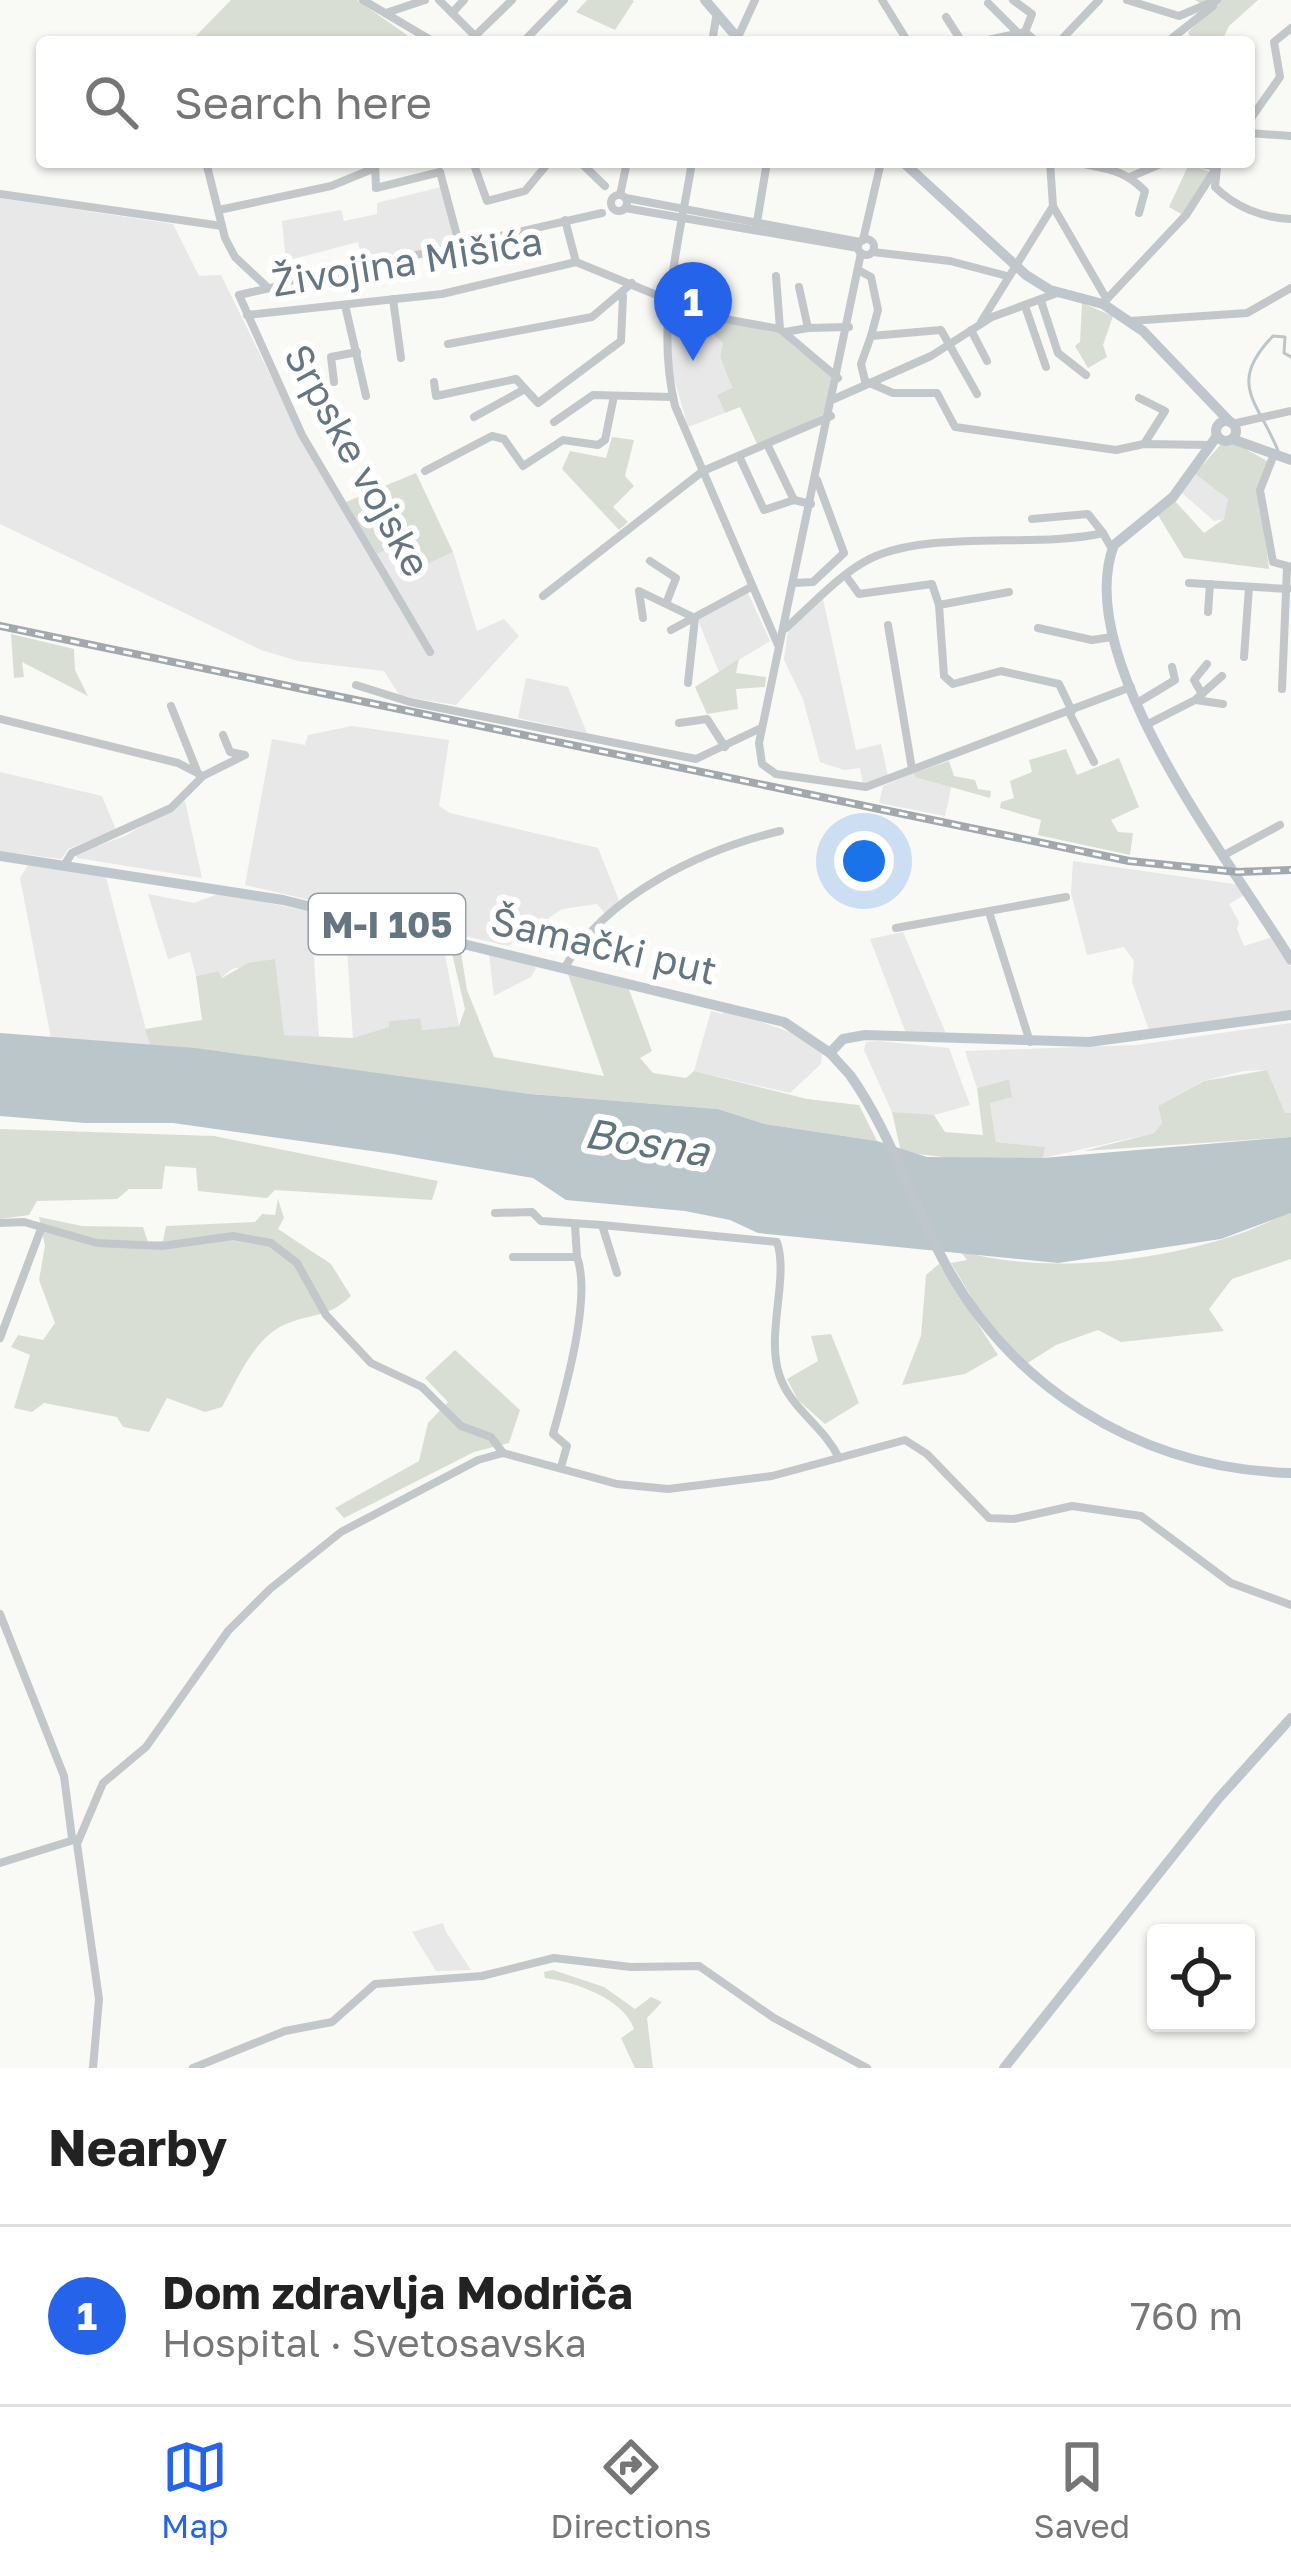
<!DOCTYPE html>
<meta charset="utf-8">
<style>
body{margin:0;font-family:"Golos Text",sans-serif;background:#f6f6f6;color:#222}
.controls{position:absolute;right:36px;bottom:36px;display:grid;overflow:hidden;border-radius:12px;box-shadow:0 3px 9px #0004}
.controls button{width:108px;height:108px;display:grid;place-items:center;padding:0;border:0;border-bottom:3px solid #e0e0e0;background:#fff;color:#222;font:60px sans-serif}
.you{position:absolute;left:864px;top:861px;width:42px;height:42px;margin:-30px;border:9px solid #fff;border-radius:50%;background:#1a73e8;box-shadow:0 0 0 18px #1a73e833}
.badge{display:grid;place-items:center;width:78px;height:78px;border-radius:50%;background:#2563eb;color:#fff;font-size:39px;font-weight:700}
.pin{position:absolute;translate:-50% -99px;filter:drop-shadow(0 3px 6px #0008)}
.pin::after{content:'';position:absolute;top:63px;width:42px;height:36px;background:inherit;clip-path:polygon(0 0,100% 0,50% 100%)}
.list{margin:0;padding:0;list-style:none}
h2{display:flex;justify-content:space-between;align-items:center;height:156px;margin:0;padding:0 48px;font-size:51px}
h2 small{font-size:39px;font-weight:400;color:#767676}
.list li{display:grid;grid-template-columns:78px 1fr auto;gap:36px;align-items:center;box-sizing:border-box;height:180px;padding:0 48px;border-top:3px solid #e0e0e0}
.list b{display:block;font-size:45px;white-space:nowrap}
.list p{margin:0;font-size:39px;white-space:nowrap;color:#767676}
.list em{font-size:39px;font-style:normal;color:#767676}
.icon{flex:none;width:66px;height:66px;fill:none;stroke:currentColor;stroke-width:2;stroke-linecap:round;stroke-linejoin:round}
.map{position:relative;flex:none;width:1291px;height:2068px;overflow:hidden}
.search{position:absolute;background:#fff;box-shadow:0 3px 9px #0004;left:36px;right:36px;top:36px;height:132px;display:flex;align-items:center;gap:30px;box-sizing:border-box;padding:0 42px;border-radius:12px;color:#767676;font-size:45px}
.sheet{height:336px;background:#fff}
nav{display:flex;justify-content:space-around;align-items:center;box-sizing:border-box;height:168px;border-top:3px solid #e0e0e0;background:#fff;font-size:33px;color:#767676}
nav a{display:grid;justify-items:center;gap:6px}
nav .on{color:#2563eb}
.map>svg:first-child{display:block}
.built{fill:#e7e8e7}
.green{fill:#d9ded5}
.water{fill:#bac6ca}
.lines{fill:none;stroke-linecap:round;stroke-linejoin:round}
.stream{stroke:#bac6ca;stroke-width:3}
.minor{stroke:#c2c7ca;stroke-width:8}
.major{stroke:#c0c7cc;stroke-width:10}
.rail-casing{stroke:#a1a9ae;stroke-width:8}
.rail{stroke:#fff;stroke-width:3;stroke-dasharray:9;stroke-linecap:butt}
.labels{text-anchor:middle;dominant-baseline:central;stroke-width:12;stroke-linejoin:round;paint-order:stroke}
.shield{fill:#fff;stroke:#929fa7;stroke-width:3}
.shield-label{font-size:36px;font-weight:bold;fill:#647681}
.street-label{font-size:39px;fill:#647681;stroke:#fff}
.water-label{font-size:42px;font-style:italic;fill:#5f757b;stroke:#fff}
</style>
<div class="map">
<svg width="1291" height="2068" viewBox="0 0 1291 2068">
<rect width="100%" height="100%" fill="#f9f9f6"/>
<g class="built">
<polygon points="441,187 455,242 363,263 358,242 286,261 282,221 341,210 344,221 377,214 377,203"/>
<polygon points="0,198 173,224 199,276 221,275 303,442 369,557 403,540 420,566 453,552 477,631 504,619 519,636 456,705 400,696 384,671 298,661 261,650 0,524"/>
<polygon points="671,304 712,319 723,343 720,357 732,389 717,395 725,413 688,427 669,360"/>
<polygon points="1195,474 1228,499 1224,519 1214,521 1182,493"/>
<polygon points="748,593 770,641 719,672 698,620"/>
<polygon points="823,599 856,750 881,744 888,776 863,784 860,768 844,770 820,762 803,699 784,660 788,630"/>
<polygon points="526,678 568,687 587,733 518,718"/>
<polygon points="352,726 449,740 439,806 450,813 598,848 620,903 606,915 597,904 562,909 508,946 245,885 272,739 305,745 308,735"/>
<polygon points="0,772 102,796 116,830 68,849 61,859 0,851"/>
<polygon points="914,773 952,784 945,816 879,803 883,786"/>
<polygon points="185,801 202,878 77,858 76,854 125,836"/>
<polygon points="1073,861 1241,885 1246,894 1229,904 1239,922 1237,929 1244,946 1273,937 1291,967 1291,1012 1150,1033 1132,982 1134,961 1124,947 1087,955 1071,893"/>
<polygon points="28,865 105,874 150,1045 51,1038 20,878"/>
<polygon points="221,893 311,912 319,1037 283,1035 275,960 232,969 221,978 217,971 196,976 190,952 168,959 148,894 194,903"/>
<polygon points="345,921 443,945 459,1026 421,1030 419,1018 390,1021 390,1027 353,1038"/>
<polygon points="903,932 947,1036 906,1033 870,939"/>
<polygon points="489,954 533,965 536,968 531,977 494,996"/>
<polygon points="725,1009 792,1033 822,1053 821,1064 790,1093 694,1071 711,1011 723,1014"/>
<polygon points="1291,1023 1291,1113 1285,1114 1267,1070 1244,1071 1203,1081 1158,1106 1162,1123 1154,1133 1043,1158 1044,1147 996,1142 990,1103 1008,1079 977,1088 965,1051 1137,1045"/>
<polygon points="878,1041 949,1048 970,1105 923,1118 892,1112 864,1050 866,1042"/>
<polygon points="443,1923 446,1932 471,1970 436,1971 412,1932"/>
</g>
<g class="green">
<polygon points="231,0 357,0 407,35 404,42 190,42"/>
<polygon points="587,0 632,0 634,1 615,30 576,12"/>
<polygon points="1195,0 1258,0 1229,26 1222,41 1192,42 1188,32 1211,10"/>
<polygon points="1189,164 1210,172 1183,215 1169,207"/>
<polygon points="1082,303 1113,316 1103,345 1107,357 1088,368 1075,346 1080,342"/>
<path d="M712,319L783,334C796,353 818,359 831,377L824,414L758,446L740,407L725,413L717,395L732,388L720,357L723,343L713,334Z"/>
<polygon points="612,437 634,440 625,476 634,486 613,507 628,522 619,530 562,469 570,451 606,458"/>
<polygon points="1233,442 1269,462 1259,486 1269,569 1184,558 1158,515 1175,501 1204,533 1224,519 1228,499 1195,474 1221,444"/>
<polygon points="416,473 453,552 420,567 403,541 377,554 346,502"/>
<polygon points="11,634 74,649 75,670 88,696 22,662 24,677 14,678"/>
<polygon points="739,659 736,673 766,677 765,687 736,689 738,709 707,714 695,687"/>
<polygon points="1066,749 1077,775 1119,758 1139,807 1111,820 1118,832 1133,833 1130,855 1038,835 1041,820 1000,808 1001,802 1014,798 1010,781 1032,772 1029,760"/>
<polygon points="949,761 954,776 975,780 978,789 991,791 990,798 915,777 914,773"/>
<polygon points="450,945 460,947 467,990 494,1057 604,1076 568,974 628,987 652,1051 640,1058 653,1073 686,1078 694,1071 807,1099 859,1105 877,1141 765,1124 718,1109 530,1094 150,1045 145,1029 202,1020 196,976 218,971 222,978 248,963 275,959 284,1035 353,1038 389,1027 389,1021 420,1018 422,1030 459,1026 465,1009"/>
<polygon points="1267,1070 1285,1113 1291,1113 1291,1137 1084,1151 1154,1133 1162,1123 1158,1106 1204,1081"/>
<polygon points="1009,1079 1012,1097 990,1103 996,1142 1045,1147 1043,1158 959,1159 901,1152 892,1112 934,1115 945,1132 983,1135 977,1088"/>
<polygon points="0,1129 214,1136 438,1181 432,1200 275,1190 267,1198 198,1191 196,1168 165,1166 162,1189 129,1189 117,1199 37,1201 29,1215 0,1219"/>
<path d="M278,1199L284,1218L278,1229L331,1264L351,1296C327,1319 313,1312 284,1325C254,1338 237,1380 222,1407L205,1412L167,1398L149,1432L123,1427L117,1417L44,1403L32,1412L14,1408L30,1355L11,1347L18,1335L43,1340L55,1323L39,1280L45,1246L39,1217L82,1226L143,1227L148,1242L163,1241L166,1226L255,1222L262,1214L275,1215Z"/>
<path d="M1291,1213V1259L1232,1279L1209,1309L1224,1331L1121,1342L1098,1330L1056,1345L1026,1364L981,1313L951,1263L967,1260L960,1251C1046,1275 1155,1262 1239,1234C1257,1228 1273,1219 1291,1213Z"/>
<polygon points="939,1264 998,1355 965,1374 902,1385 921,1336 926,1275"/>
<polygon points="831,1334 859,1403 825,1424 798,1400 787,1379 818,1361 811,1336"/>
<polygon points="455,1350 520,1410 509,1443 474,1452 344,1518 335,1508 419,1461 428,1423 448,1402 425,1378"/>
<path d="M553,1970L604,1987L635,2009L651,1997L662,2002L647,2018L653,2068H635L621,2038L634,2029C623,1998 575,1982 545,1978L544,1972Z"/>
</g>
<polygon class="water" points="0,1033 195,1048 530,1094 718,1109 765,1124 877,1141 927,1157 1043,1158 1291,1137 1291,1213 1221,1239 1058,1263 758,1233 730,1220 685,1211 566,1200 533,1178 393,1154 173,1123 85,1123 0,1116"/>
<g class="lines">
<path class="stream" d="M1279,453C1260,403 1225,385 1273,336L1285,337L1284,353L1291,357"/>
<g class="minor">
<polyline points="363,0 434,42"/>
<polyline points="439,0 481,42"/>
<polyline points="882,0 908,42"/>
<polyline points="1013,0 1032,14 1025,32"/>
<polyline points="1127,0 1179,16 1217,0"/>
<polyline points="988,3 1018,33"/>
<polyline points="386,13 425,0"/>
<polyline points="452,13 464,0"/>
<polyline points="946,17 962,42"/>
<polyline points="475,36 512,0"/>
<polyline points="738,37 755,0"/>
<polyline points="523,42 564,0"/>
<polyline points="712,42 716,18"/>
<polyline points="978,42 1025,32 1037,42"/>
<polyline points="1059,42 1099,0"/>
<polyline points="1167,42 1213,6"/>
<polyline points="1249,121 1280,77 1274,42 1291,28"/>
<polyline points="1249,133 1291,136"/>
<polyline points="206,162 225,238 235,257 267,287"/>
<polyline points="375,162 376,188 440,172 459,243"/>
<polyline points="473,162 487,201 525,191 549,162"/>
<polyline points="580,162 605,186"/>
<path d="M692,162C679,244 655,323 675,406L778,645"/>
<path d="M1075,162C1106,170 1121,167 1145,191L1139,213"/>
<path d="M1191,162L1217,167L1215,187C1235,207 1263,218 1291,219"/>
<polyline points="1130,177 1165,162"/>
<polyline points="0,194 222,226"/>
<polyline points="620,195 627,162"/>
<circle cx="619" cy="203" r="8"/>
<polyline points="626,198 860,242"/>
<polyline points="625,208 858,248"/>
<polyline points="1054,208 1106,298"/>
<polyline points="219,210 331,186 375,168"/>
<polyline points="565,220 576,262 708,316 780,329 838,378"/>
<polyline points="756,228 767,162"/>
<circle cx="866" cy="247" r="8"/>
<polyline points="863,240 881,162"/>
<polyline points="873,252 950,261 1007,276"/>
<polyline points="861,253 759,743 762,764 776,774 866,787 1131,687"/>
<polyline points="860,271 871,277 878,310 871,336"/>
<polyline points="776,276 780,329"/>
<polyline points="393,299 401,358"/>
<polyline points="1107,299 1186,215 1220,162"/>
<polyline points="1041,301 1058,353 1086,375"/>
<polyline points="345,305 366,396"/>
<polyline points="1025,306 1046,367"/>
<polyline points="247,315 442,294 576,262"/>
<polyline points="1130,321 1247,313 1291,288"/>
<polyline points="981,322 1053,206 1050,162"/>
<polyline points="808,328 849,327"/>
<polyline points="971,330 987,361"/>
<polyline points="785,332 808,328 799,287"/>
<polyline points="448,344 592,317 632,283"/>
<polyline points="334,382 331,357 357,352"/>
<polyline points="434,382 436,396 516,379 538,403 621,341 623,296"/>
<polyline points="977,394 941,330 871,336 861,364 865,381 893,393 937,393 955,427 1116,450 1144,444 1210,445"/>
<polyline points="1139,398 1165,411 1144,444"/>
<polyline points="834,399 931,356 992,317 1057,293"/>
<polyline points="474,417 525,389"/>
<polyline points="554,422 593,395 673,397"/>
<polyline points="1232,424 1291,411"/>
<polyline points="767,444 794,500"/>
<polyline points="739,456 764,510 794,500 811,504"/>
<polyline points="1273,457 1260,490 1273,562 1291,567"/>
<polyline points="425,471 492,436 504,439 523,466 563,440 598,445 605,440 614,396"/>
<polyline points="1032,519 1088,514 1103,533"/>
<polyline points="650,561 676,578 667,601"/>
<polyline points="846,576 859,594 932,584 939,605"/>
<polyline points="793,583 813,582 844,553 817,480"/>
<polyline points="1189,583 1288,589"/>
<polyline points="1009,592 939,605 944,676 953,684 1001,671 1059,684 1072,711"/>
<polyline points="543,596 703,471 831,416"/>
<polyline points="1208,612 1210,584"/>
<polyline points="643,618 639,591 695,618 688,683"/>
<polyline points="888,625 912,769"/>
<path d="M786,628C811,606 836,578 864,562C922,528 1036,549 1103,533L1112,549"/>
<polyline points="1038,628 1092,640 1112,637"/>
<polyline points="671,630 751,587"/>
<polyline points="430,652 302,435 239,295 602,213"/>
<polyline points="1244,657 1249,587"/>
<polyline points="356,685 410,702 696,759 761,728"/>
<polyline points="1282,689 1287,568"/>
<polyline points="1202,694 1194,680 1207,664"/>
<polyline points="1196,700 1223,704"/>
<polyline points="1137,703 1175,680 1172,667"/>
<polyline points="171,706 197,771"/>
<polyline points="1069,712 1094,762"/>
<polyline points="0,719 178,763 203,776"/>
<polyline points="679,723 707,719 725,747"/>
<polyline points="1146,725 1195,700 1222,676"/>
<polyline points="1226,854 1280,825"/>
<polyline points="65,864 72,853 171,808 203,776 245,755 230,752 223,735"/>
<polyline points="989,912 1030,1042"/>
<polyline points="896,928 1066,897"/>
<path d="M565,967C607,894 702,850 780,831"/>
<polyline points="495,1213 532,1212 541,1221 602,1225 617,1273"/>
<polyline points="0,1223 24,1222 97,1243 162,1246 233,1236 271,1243 297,1263 326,1315 371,1363 422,1387 461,1426 491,1437 503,1453"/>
<path d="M602,1225L777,1242C789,1278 766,1333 779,1374C790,1409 823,1425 839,1458"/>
<polyline points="513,1257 577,1257 575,1225"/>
<polyline points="0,1338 41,1229"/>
<path d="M561,1467L567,1446L553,1434C565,1391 592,1297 577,1257"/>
<polyline points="0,1614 64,1776 72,1838"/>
<polyline points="0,1863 77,1839"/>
<polyline points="93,2068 99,1999 77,1844 103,1783 146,1747 228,1631 270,1589 341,1532 478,1460 503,1453 617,1484 668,1489 772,1476 905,1440 927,1454 989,1518 1014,1519 1072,1506 1141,1516 1231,1583 1291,1605"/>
<polyline points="193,2068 285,2031 332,2022 375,1984 482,1976 554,1958 631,1967 699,1966 774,2018 867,2068"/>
</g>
<g class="major">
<polyline points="705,0 741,42"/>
<polyline points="903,162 1026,275 1050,290 1103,304 1143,331 1230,422"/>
<circle cx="1226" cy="431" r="10"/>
<path d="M1217,436L1173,497L1114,545C1070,659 1232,863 1291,960"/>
<polyline points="1232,439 1291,460"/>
<path d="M0,856L283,900L784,1022L830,1053L850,1075C887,1127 908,1191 937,1248C1004,1385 1138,1469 1291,1473"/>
<polyline points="830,1053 843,1039 865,1035 1089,1042 1291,1015"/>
<polyline points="1004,2068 1218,1799 1291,1718"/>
</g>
<g class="rail-casing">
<polyline id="rail" points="0,626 1129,861 1237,872 1291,870"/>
</g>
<use href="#rail" class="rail"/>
</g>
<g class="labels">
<rect class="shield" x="309" y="894" width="156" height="60" rx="9"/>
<g class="shield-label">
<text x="387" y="924">M-I 105</text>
</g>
<g class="street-label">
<text transform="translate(407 261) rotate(-9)">Živojina Mišića</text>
<text transform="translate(358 460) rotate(61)">Srpske vojske</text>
<text transform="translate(604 945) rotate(13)">Šamački put</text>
</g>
<g class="water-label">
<text transform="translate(647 1141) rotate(9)">Bosna</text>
</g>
</g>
</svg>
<div class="controls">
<button><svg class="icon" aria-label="locate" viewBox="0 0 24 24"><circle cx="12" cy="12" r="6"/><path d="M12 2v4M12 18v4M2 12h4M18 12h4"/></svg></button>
</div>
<div class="you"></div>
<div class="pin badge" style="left:693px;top:361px">1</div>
<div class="search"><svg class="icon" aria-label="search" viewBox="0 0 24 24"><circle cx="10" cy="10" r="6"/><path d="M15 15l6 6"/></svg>Search here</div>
</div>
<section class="sheet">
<h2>Nearby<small></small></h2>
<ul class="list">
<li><span class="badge">1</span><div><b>Dom zdravlja Modriča</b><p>Hospital · Svetosavska</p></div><em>760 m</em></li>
</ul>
</section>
<nav>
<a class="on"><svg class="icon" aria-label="map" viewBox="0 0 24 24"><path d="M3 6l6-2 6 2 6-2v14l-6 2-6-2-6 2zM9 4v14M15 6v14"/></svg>Map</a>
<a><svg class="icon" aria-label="directions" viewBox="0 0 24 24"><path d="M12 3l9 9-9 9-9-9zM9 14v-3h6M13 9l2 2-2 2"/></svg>Directions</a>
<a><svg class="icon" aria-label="saved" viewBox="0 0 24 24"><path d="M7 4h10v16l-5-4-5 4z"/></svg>Saved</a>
</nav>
